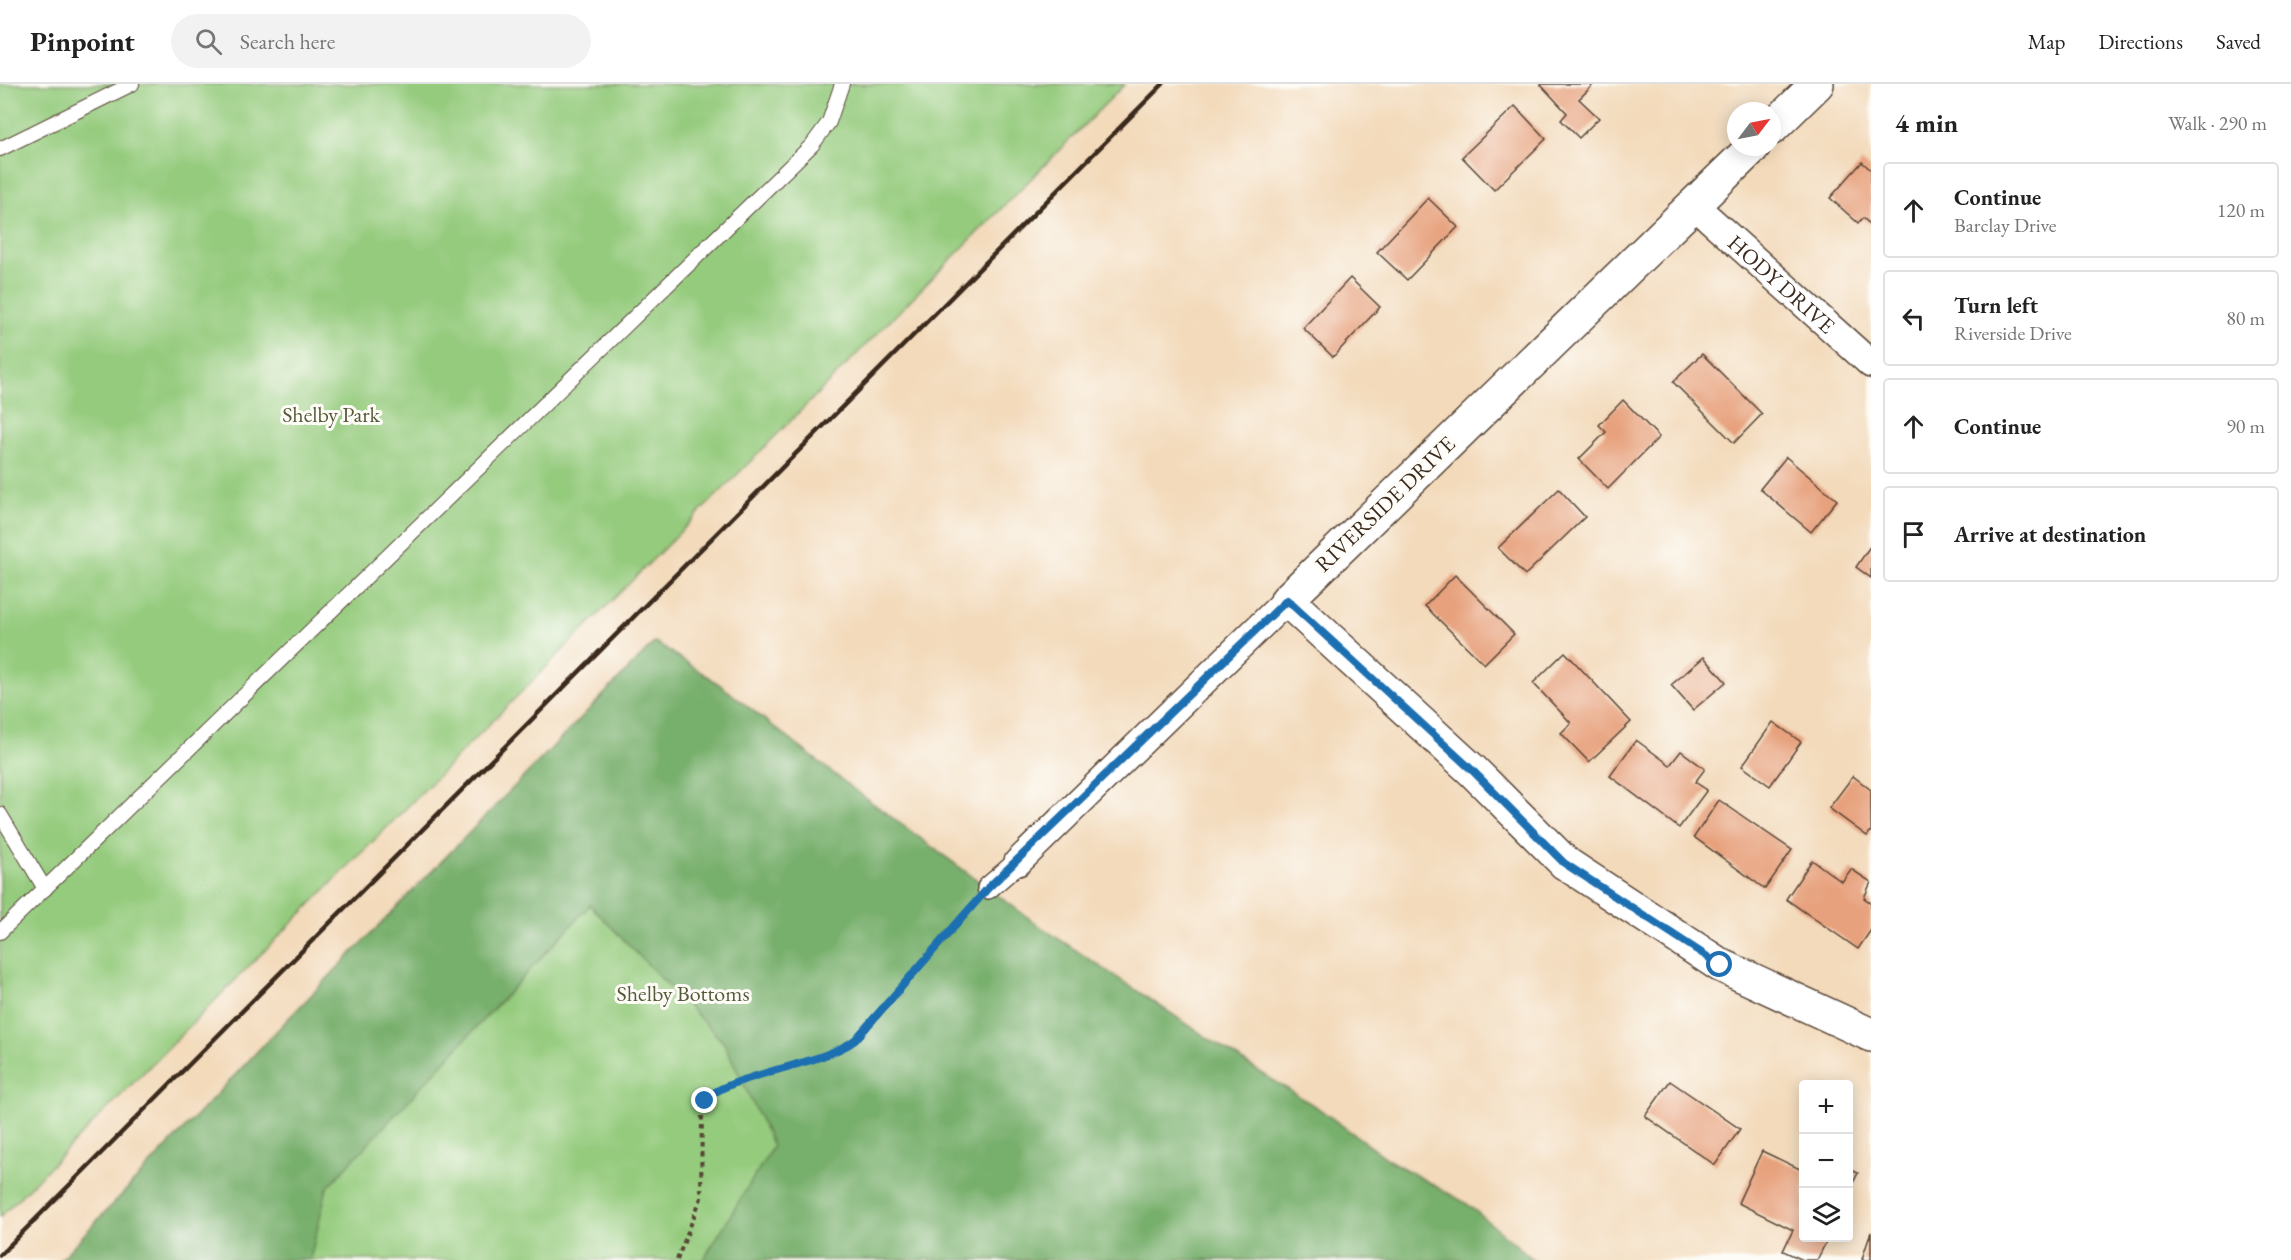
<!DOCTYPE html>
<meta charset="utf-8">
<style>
body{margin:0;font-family:"EB Garamond",serif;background:#f2f2f2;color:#222}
.controls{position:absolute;right:18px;bottom:18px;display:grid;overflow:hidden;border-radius:6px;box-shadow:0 3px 15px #0003}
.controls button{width:54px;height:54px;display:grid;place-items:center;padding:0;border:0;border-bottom:2px solid #e0e0e0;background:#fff;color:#222;font:30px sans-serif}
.compass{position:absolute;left:1727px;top:18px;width:54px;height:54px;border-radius:50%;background:#fff;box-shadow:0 3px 15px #0003;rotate:58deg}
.stop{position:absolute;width:18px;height:18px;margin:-14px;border:4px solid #1f6fb2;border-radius:50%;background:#fff}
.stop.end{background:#1f6fb2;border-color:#fff;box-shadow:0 2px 6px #0008}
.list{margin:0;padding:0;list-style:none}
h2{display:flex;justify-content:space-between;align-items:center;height:78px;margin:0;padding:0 24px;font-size:26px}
h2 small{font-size:20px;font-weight:400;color:#767676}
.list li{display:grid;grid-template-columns:39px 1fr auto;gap:18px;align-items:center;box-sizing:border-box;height:96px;margin:0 12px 12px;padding:0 12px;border:2px solid #e0e0e0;border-radius:6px}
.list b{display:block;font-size:22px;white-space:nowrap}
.list p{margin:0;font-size:20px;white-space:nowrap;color:#767676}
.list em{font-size:20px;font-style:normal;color:#767676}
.icon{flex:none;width:33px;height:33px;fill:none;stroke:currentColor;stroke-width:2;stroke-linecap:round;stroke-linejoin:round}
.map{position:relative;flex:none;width:1871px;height:1176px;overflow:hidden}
header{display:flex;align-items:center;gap:36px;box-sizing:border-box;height:84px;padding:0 30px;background:#fff;border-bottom:2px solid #e0e0e0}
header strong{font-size:28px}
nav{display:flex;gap:33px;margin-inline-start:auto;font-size:21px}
.search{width:420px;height:54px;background:#f2f2f2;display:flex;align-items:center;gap:15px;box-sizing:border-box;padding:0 21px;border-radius:33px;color:#767676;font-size:22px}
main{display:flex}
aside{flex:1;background:#fff}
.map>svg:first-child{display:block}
.green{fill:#94cb7d;stroke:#687a4e;stroke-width:1.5}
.forest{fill:#77af6c;stroke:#596c45;stroke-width:1.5}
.building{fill:#e7a17d}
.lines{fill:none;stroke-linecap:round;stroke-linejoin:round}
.service-casing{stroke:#574436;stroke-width:16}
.pedestrian-casing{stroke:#574436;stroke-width:24}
.minor-casing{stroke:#574436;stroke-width:30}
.tertiary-casing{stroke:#574436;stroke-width:36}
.path{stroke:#574436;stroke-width:4;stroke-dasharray:4.5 4.5;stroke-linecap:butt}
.service{stroke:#fff;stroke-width:14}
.pedestrian{stroke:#fff;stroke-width:21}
.minor{stroke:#fff;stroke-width:27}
.tertiary{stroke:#fff;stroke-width:33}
.rail{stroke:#3b2a1e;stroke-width:4.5}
.route{stroke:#1f6fb2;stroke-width:8}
.labels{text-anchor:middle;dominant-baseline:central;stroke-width:6;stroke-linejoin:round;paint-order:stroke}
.street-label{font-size:22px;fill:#3b2a1e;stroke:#fdfcf7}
.park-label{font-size:22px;fill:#565a3a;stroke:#fdfcf7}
</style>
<header>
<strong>Pinpoint</strong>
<div class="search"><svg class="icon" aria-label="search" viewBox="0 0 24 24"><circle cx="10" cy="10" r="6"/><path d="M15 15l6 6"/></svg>Search here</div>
<nav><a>Map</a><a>Directions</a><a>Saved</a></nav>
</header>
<main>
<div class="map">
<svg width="1871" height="1176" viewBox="0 0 1871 1176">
<rect width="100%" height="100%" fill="#fdfcf7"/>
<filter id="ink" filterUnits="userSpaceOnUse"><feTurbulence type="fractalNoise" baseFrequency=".0167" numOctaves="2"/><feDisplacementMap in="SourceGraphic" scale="12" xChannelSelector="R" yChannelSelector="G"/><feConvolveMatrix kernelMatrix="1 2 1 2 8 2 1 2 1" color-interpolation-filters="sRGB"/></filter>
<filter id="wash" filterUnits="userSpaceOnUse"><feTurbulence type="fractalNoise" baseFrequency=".008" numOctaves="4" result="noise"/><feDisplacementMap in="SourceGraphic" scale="24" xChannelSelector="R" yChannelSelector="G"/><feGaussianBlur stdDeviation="1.35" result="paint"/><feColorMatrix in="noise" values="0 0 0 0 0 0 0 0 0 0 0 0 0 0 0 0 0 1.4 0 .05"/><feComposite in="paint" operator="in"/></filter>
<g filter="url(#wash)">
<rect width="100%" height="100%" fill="#f3dabb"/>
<g class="green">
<polygon points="0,0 1125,0 0,1133"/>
<polygon points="655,558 719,600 852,704 1038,841 1247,980 1318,1024 1392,1078 1466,1119 1534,1176 60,1176 288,935"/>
</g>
<polygon class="forest" points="655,558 719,600 852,704 1038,841 1247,980 1318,1024 1392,1078 1466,1119 1534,1176 703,1176 773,1062 724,959 590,821 327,1104 310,1176 60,1176 288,935"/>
<g id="blocks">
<g class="building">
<polygon points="1540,0 1594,0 1579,15 1599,34 1579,54 1561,36 1567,29"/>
<polygon points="1515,22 1546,55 1494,106 1462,73"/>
<polygon points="1862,78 1871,86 1871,141 1863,134 1858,139 1830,114"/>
<polygon points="1428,114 1458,143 1407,196 1377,168"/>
<polygon points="1350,194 1380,223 1333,273 1303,244"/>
<polygon points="1702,270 1762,330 1734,359 1673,298"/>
<polygon points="1623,316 1659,353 1608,405 1579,375 1606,348 1599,341"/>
<polygon points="1786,373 1837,416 1811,448 1760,405"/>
<polygon points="1559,405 1585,433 1525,491 1498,464"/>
<polygon points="1871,461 1871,494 1856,483"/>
<polygon points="1455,491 1514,550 1484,580 1425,522"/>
<polygon points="1565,568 1631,638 1589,678 1561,649 1571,639 1533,599"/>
<polygon points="1704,573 1726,598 1693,626 1671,601"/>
<polygon points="1773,638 1801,658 1770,702 1742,682"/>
<polygon points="1636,656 1670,681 1681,667 1705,685 1695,698 1707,706 1679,744 1610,692"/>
<polygon points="1853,692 1871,706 1871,747 1867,752 1829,724"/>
<polygon points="1719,716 1792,766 1765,805 1694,753"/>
<polygon points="1812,776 1842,798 1851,785 1871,798 1864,814 1871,819 1871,846 1858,865 1786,815"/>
<polygon points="1670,997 1740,1045 1715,1081 1645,1032"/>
<polygon points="1762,1067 1804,1087 1804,1154 1828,1154 1817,1176 1803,1176 1783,1167 1793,1146 1738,1119"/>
<polygon points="1848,1084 1858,1089 1848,1109"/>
<polygon points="1871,1148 1871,1176 1865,1176 1862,1175"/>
</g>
</g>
</g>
<g filter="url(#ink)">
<use href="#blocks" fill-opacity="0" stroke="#574436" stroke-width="1.5"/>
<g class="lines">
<g class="service-casing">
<g id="service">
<polyline points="0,65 132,0"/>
<polyline points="0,730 45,805"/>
<polyline points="0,848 812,61 829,38 842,0"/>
</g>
</g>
<g class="pedestrian-casing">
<polyline id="pedestrian" points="988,804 1018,778"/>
</g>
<g class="minor-casing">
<g id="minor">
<path id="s1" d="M1694,121L1871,280"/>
<polyline points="1018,778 1287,516"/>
</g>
</g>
<g class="tertiary-casing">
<g id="tertiary">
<polyline points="1772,44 1817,0"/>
<polyline points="1753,63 1287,516 1473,687 1565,779 1720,881 1871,951"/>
</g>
</g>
<polyline class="path" points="677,1176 701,1114 702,1029 707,1014 722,1003 834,969 862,950 972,822"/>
<use href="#service" class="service"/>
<use href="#pedestrian" class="pedestrian"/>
<use href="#minor" class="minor"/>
<use href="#tertiary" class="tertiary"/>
<polyline class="rail" points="0,1171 1163,0"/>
</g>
</g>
<g class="lines" filter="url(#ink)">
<path class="route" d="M705,1017C722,992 821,982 855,956L988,804L1287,516L1473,687L1564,779L1720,881"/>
</g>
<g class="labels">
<g class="street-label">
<text stroke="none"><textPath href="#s1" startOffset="118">HODY DRIVE</textPath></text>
<text transform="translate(1385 420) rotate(-44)">RIVERSIDE DRIVE</text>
</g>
<g class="park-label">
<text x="331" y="330">Shelby Park</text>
<text x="683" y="909">Shelby Bottoms</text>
</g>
</g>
</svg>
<div class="controls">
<button>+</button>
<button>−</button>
<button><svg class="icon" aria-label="layers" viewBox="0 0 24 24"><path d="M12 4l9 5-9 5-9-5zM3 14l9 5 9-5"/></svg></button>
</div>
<svg class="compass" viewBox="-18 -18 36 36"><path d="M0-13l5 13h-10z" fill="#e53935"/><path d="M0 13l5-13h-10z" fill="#767676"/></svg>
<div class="stop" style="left:1720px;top:881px"></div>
<div class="stop end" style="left:705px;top:1017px"></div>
</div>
<aside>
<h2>4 min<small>Walk · 290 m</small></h2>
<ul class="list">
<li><svg class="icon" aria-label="ahead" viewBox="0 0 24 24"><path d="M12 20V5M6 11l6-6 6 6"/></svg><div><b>Continue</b><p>Barclay Drive</p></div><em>120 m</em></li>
<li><svg class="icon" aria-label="left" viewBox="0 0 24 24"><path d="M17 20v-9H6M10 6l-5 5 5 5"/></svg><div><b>Turn left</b><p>Riverside Drive</p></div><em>80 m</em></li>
<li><svg class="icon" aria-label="ahead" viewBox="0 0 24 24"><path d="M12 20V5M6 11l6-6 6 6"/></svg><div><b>Continue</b></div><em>90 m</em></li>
<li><svg class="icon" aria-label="arrive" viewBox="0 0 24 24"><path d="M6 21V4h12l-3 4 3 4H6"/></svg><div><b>Arrive at destination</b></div></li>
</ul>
</aside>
</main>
